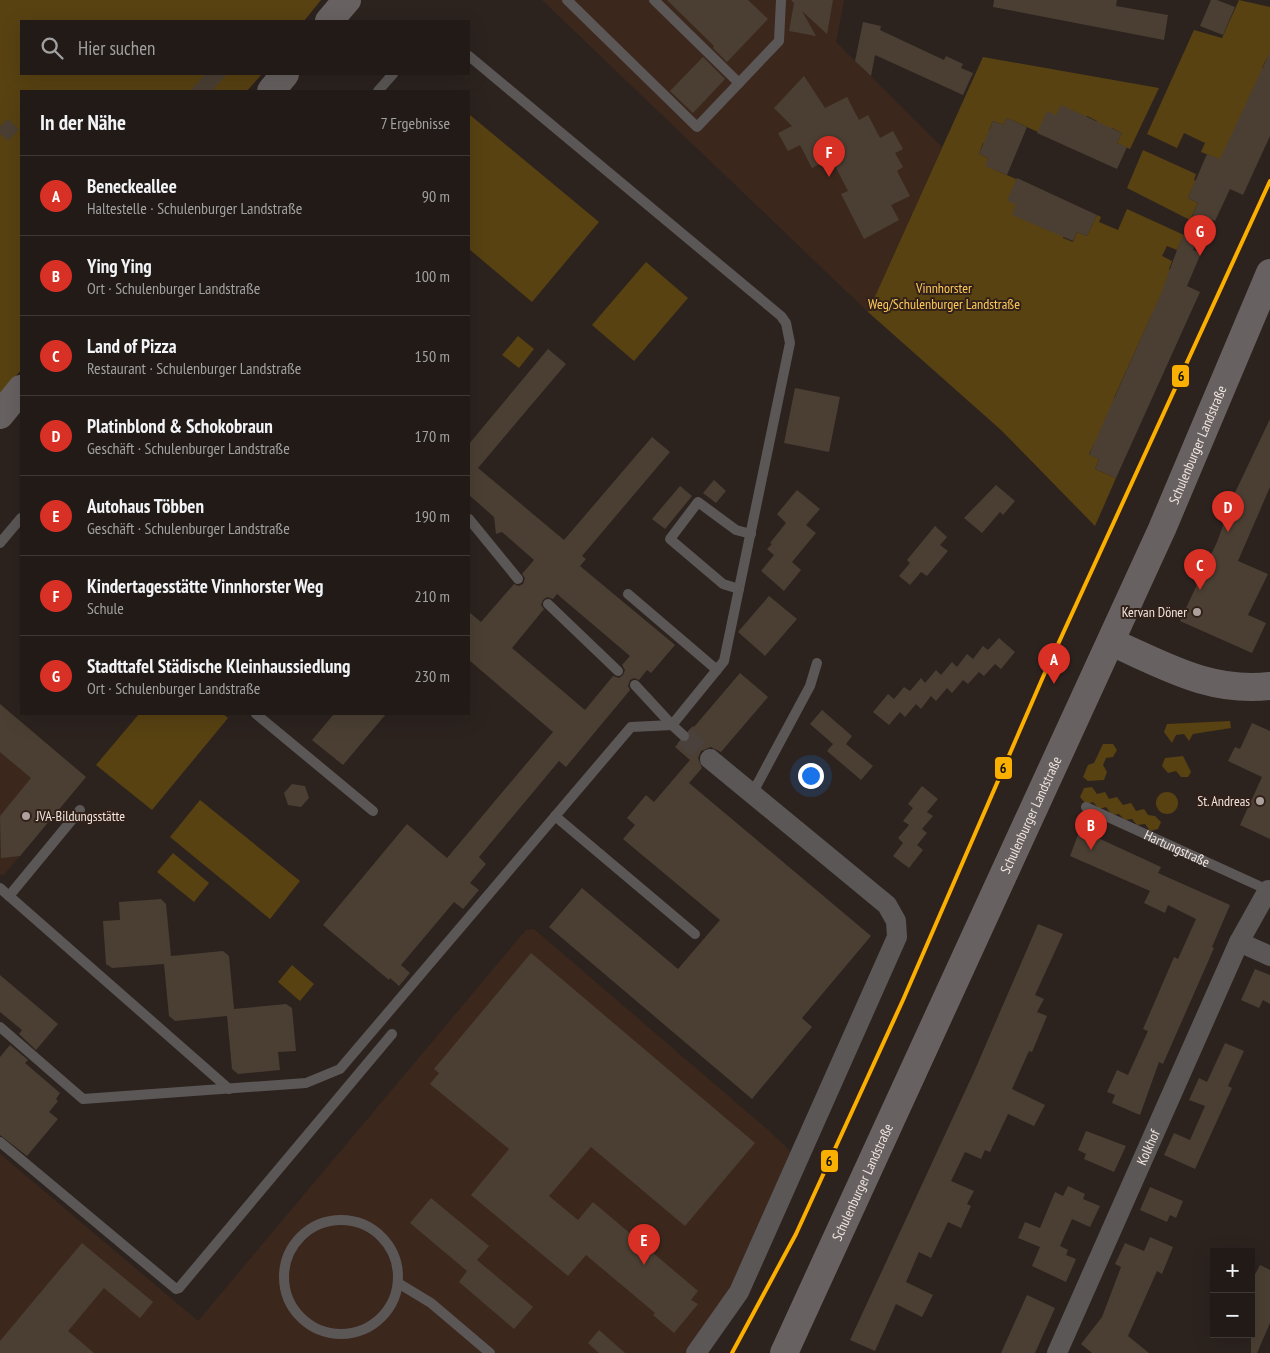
<!DOCTYPE html>
<html lang="de">
<meta charset="utf-8">
<style>
body{margin:0;font-family:"PT Sans Narrow",sans-serif;background:#292320;color:#f1f3f6}
.controls{position:absolute;right:15px;bottom:15px;display:grid;overflow:hidden;border-radius:0px;box-shadow:0 5px 20px #0002}
.controls button{width:45px;height:45px;display:grid;place-items:center;padding:0;border:0;border-bottom:1px solid #3e3836;background:#211a17;color:#f1f3f6;font:25px sans-serif}
.you{position:absolute;left:810px;top:775px;width:18px;height:18px;margin:-12px;border:4px solid #fff;border-radius:50%;background:#1a73e8;box-shadow:0 0 0 8px #1a73e833}
.badge{display:grid;place-items:center;width:32px;height:32px;border-radius:50%;background:#d93025;color:#fff;font-size:16px;font-weight:700}
.pin{position:absolute;translate:-50% -41px;filter:drop-shadow(0 1px 2px #0008)}
.pin::after{content:'';position:absolute;top:26px;width:18px;height:15px;background:inherit;clip-path:polygon(0 0,100% 0,50% 100%)}
.list{margin:0;padding:0;list-style:none}
h2{display:flex;justify-content:space-between;align-items:center;height:65px;margin:0;padding:0 20px;font-size:21px}
h2 small{font-size:16px;font-weight:400;color:#a2a1a1}
.list li{display:grid;grid-template-columns:32px 1fr auto;gap:15px;align-items:center;box-sizing:border-box;height:80px;padding:0 20px;border-top:1px solid #3e3836}
.list b{display:block;font-size:19px;white-space:nowrap}
.list p{margin:0;font-size:16px;white-space:nowrap;color:#a2a1a1}
.list em{font-size:16px;font-style:normal;color:#a2a1a1}
.icon{flex:none;width:28px;height:28px;fill:none;stroke:currentColor;stroke-width:2;stroke-linecap:round;stroke-linejoin:round}
.map{position:relative;flex:none;width:1270px;height:1353px;overflow:hidden}
.search{position:absolute;background:#211a17;box-shadow:0 5px 20px #0002;left:20px;top:20px;width:450px;height:55px;display:flex;align-items:center;gap:12px;box-sizing:border-box;padding:0 18px;border-radius:0px;color:#a2a1a1;font-size:19px}
.panel{position:absolute;background:#211a17;box-shadow:0 5px 20px #0002;left:20px;top:90px;width:450px;height:625px;border-radius:0px}
.map>svg:first-child{display:block}
.built{fill:#3c271d}
.green{fill:#584212}
.building{fill:#4b3f33;fill-rule:evenodd}
.lines{fill:none;stroke-linecap:round;stroke-linejoin:round}
.street-tunnel{stroke:#4a403c;stroke-width:20;stroke-dasharray:20 10;stroke-linecap:butt}
.lane{stroke:#5b5756;stroke-width:10}
.street{stroke:#5b5756;stroke-width:20}
.secondary{stroke:#676261;stroke-width:28}
.tram-1-casing{stroke:#322119;stroke-width:8}
.tram-1{stroke:#f9b000;stroke-width:4}
.poi-dot{fill:#aca19c;stroke:#322119;stroke-width:2}
.labels{text-anchor:middle;dominant-baseline:central;stroke-width:4;stroke-linejoin:round;paint-order:stroke}
.park-label{font-size:14px;fill:#ffca5a;stroke:#322119}
.street-label{font-size:14px;fill:#f1e5e0;stroke:#322119}
.poi-label{font-size:14px;fill:#f1e5e0;stroke:#322119;text-anchor:end}
.line-badge{stroke:#322119;stroke-width:2}
.pale-badge-label{font-size:14px;text-anchor:middle;font-weight:bold;fill:#111}
</style>
<div class="map">
<svg width="1270" height="1353" viewBox="0 0 1270 1353">
<rect width="100%" height="100%" fill="#2c231f"/>
<g class="built">
<polygon points="542,0 844,0 836,42 942,147 868,312"/>
<polygon points="0,704 86,777 3,876 0,874"/>
<polygon points="534,929 768,1130 793,1154 732,1288 709,1323 685,1353 0,1353 0,1154 198,1321 526,930"/>
</g>
<g class="green">
<polygon points="0,0 321,0 304,21 21,21 21,74 262,74 247,91 21,91 21,370 0,395"/>
<polygon points="1239,0 1270,7 1270,59 1267,58 1262,68 1270,71 1232,164 1201,152 1205,143 1184,133 1177,148 1147,134 1194,30 1222,38"/>
<path d="M983,57L1159,88L1130,149L1117,143L1122,133L1112,128L1107,138L1092,131L1097,121L1087,116L1082,126L1056,115L1038,132L1007,118L1003,125L993,121L989,130L999,135L993,147L983,143L979,154L988,158L986,166L1016,179L1068,227L1063,238L1073,242L1077,232L1087,236L1097,215L1101,217L1099,222L1118,230L1127,209L1184,235L1177,250L1167,246L1162,256L1172,261L1169,269L1182,275L1152,314L1114,398L1125,403C1102,419 1101,421 1104,448L1094,444L1089,454L1099,459L1095,469L1116,478L1095,526L1001,430L868,312Z"/>
<polygon points="470,115 599,222 532,302 469,249"/>
<polygon points="1143,150 1196,174 1194,180 1206,186 1192,189 1188,198 1198,203 1190,220 1127,188"/>
<polygon points="646,262 688,298 634,361 592,325"/>
<polygon points="518,336 534,349 519,368 502,355"/>
<polygon points="139,714 223,714 228,718 152,810 96,765"/>
<polygon points="1230,721 1231,728 1193,734 1189,741 1184,734 1176,735 1172,743 1164,732 1167,724"/>
<polygon points="1103,744 1113,744 1117,750 1113,757 1106,758 1103,765 1107,772 1104,780 1088,781 1083,777 1088,765 1094,763"/>
<polygon points="1183,756 1191,772 1188,777 1181,777 1176,771 1168,773 1162,766 1165,758"/>
<polygon points="1092,787 1097,794 1105,792 1109,799 1117,797 1123,805 1131,803 1136,811 1144,809 1148,815 1155,816 1161,822 1158,829 1150,831 1145,824 1137,825 1132,819 1125,820 1119,814 1112,815 1106,807 1099,809 1093,802 1086,804 1080,797 1084,788"/>
<circle cx="1167" cy="803" r="11"/>
<polygon points="200,800 300,881 270,919 170,837"/>
<polygon points="173,853 209,883 194,902 157,872"/>
<polygon points="292,965 314,984 300,1001 278,982"/>
</g>
<g class="building">
<polygon points="667,0 748,0 768,19 727,62 713,48 714,46"/>
<polygon points="791,0 833,0 827,34 802,11 816,36 789,31 794,3"/>
<polygon points="994,0 1117,0 1116,6 1168,15 1164,40 993,7"/>
<polygon points="1211,0 1217,0 1235,7 1223,35 1200,26"/>
<polygon points="863,22 881,26 880,30 914,46 944,60 946,56 963,64 961,68 973,73 963,95 875,55 871,76 855,61"/>
<polygon points="1270,52 1270,136 1243,195 1230,189 1215,221 1208,218 1199,237 1193,250 1201,253 1187,286 1200,292 1116,478 1095,469 1099,459 1089,455 1162,291 1177,250 1198,203 1188,198 1207,154 1220,159"/>
<polygon points="703,57 725,79 693,113 670,91"/>
<polygon points="205,74 227,74 212,91 190,91"/>
<polygon points="804,76 825,108 847,97 859,120 868,115 880,138 893,131 903,149 895,153 903,167 897,171 910,196 891,205 899,220 864,239 841,194 848,191 831,158 812,168 800,145 788,151 778,133 792,126 774,108"/>
<polygon points="1061,105 1122,133 1117,143 1127,147 1117,169 1037,133 1047,111 1056,115"/>
<polygon points="1007,118 1027,127 1007,175 985,166 988,158 979,154 993,121 1003,125"/>
<polygon points="7,119 19,129 8,141 0,134 0,127"/>
<polygon points="1017,178 1097,215 1087,236 1077,232 1073,241 1012,215 1016,205 1007,200"/>
<path d="M548,349L566,364L478,468L564,540L652,437L670,452L582,556L586,559L580,566L675,645L651,673L647,670L639,680L634,678L630,680L628,686L630,690L566,767L559,761L479,857L486,864L470,883L479,890L463,909L454,902L401,965L410,973L399,986L390,978L389,980L323,925L407,824L447,858L553,732L469,660V612L481,622L514,584L519,586L523,584L525,578L522,574L534,560L502,532L496,534L494,517L469,495V444ZM557,594L630,656L622,665L625,670L623,675L619,678L613,676L585,710L512,648L544,609L541,605L543,600L547,597L553,599Z"/>
<polygon points="795,388 840,397 829,452 784,443"/>
<polygon points="1270,419 1270,487 1238,561 1268,574 1248,615 1266,623 1252,653 1180,621 1217,542 1224,523 1221,522"/>
<polygon points="714,480 726,491 716,503 703,493"/>
<polygon points="996,485 1015,501 1003,515 1000,512 982,533 964,518"/>
<polygon points="680,486 692,496 665,529 652,519"/>
<polygon points="797,490 820,509 806,525 816,533 792,562 801,570 784,591 761,571 774,555 767,549 772,544 770,543 786,523 777,514"/>
<polygon points="935,526 947,537 940,545 948,551 927,576 921,572 910,585 899,576 910,563 907,560"/>
<polygon points="769,596 797,619 765,656 738,632"/>
<polygon points="999,638 1015,652 1001,669 995,664 984,676 979,672 968,684 963,680 952,693 947,688 936,701 931,696 921,709 916,704 905,717 900,712 889,725 873,712 888,694 894,699 904,687 910,691 921,678 925,683 936,670 941,675 952,662 957,667 967,654 973,659 983,646 988,650"/>
<polygon points="740,673 768,697 721,752 711,747 701,751 698,758 702,768 689,783 871,936 802,1018 812,1027 752,1099 549,927 582,888 678,969 720,920 623,839 635,825 627,818 646,795 654,802 690,760 675,747 680,741 686,743 689,740 691,734 688,731 693,726 694,727"/>
<polygon points="0,704 86,777 20,856 1,858 0,816 31,778 0,752"/>
<polygon points="822,710 852,736 846,744 873,766 861,780 827,751 833,744 810,724"/>
<polygon points="334,714 386,714 343,765 312,740"/>
<polygon points="1252,723 1270,731 1270,839 1240,825 1262,777 1228,761 1235,747 1240,749"/>
<polygon points="292,784 305,786 309,798 301,807 288,805 284,793"/>
<polygon points="922,786 938,799 927,812 933,816 922,829 927,833 917,845 923,850 909,868 893,856 903,843 898,838 909,825 903,821 913,808 908,804"/>
<polygon points="1083,831 1161,867 1158,873 1230,905 1212,947 1214,948 1163,1064 1159,1062 1140,1115 1112,1103 1115,1095 1107,1092 1117,1070 1128,1075 1148,1031 1143,1029 1174,957 1178,959 1196,919 1168,905 1165,913 1144,903 1150,891 1070,856 1079,832"/>
<polygon points="161,899 166,904 171,956 223,951 229,956 234,1009 286,1004 292,1008 296,1051 278,1052 280,1070 238,1074 232,1069 227,1016 175,1021 169,1016 164,964 112,968 106,964 103,921 120,920 119,902"/>
<polygon points="1038,924 1063,934 1035,995 1044,999 1037,1012 1047,1016 1032,1052 1029,1051 1012,1089 1045,1105 1034,1126 1008,1114 990,1152 985,1150 981,1159 965,1152 951,1181 974,1191 967,1204 971,1206 961,1228 948,1222 931,1258 919,1252 906,1282 933,1295 922,1317 896,1304 875,1351 850,1340 974,1072"/>
<polygon points="531,953 755,1143 685,1226 591,1147 549,1196 578,1220 593,1202 698,1291 691,1300 698,1304 674,1333 653,1315 655,1313 586,1255 568,1276 471,1195 509,1149 430,1084 439,1073 434,1069"/>
<polygon points="1255,969 1270,975 1270,1004 1263,1000 1259,1008 1241,1000"/>
<polygon points="0,975 58,1024 36,1050 19,1034 22,1030 0,1012"/>
<polygon points="1225,1043 1244,1051 1228,1086 1232,1088 1195,1169 1164,1155 1174,1133 1190,1140 1205,1106 1189,1100 1199,1078 1207,1082"/>
<polygon points="10,1045 28,1060 25,1063 60,1093 56,1099 58,1101 49,1112 58,1119 27,1156 0,1135 0,1057"/>
<polygon points="1086,1131 1126,1146 1114,1172 1084,1159 1086,1154 1078,1150"/>
<polygon points="1068,1186 1085,1194 1083,1199 1100,1206 1090,1227 1072,1219 1060,1246 1068,1250 1066,1255 1076,1259 1066,1282 1032,1266 1040,1247 1018,1238 1025,1222 1040,1228 1055,1192 1063,1196"/>
<polygon points="1150,1187 1183,1201 1176,1218 1170,1215 1167,1222 1140,1210"/>
<polygon points="431,1198 489,1246 477,1260 533,1307 514,1329 459,1282 467,1271 410,1223"/>
<polygon points="1150,1237 1173,1247 1162,1274 1157,1271 1128,1336 1149,1353 1092,1353 1081,1344 1102,1317 1121,1267 1115,1264 1125,1243 1144,1251"/>
<polygon points="82,1243 153,1302 140,1318 104,1288 68,1331 94,1353 0,1353 0,1341"/>
<polygon points="1260,1265 1270,1270 1270,1323 1257,1353 1251,1353 1251,1282"/>
<polygon points="1027,1295 1055,1308 1035,1353 1001,1353"/>
<polygon points="599,1330 625,1353 599,1353 588,1343"/>
</g>
<g class="lines">
<polyline class="street-tunnel" points="684,736 710,759"/>
<g class="lane">
<polyline points="567,0 697,127 739,83 654,0"/>
<polyline points="469,56 781,316 786,323 790,343 724,661 672,725 684,736"/>
<polyline points="739,83 779,41 781,0"/>
<polyline points="378,91 393,74"/>
<polyline points="469,519 518,579"/>
<polyline points="0,543 21,518"/>
<polyline points="739,589 723,584 670,539 698,502 736,530 751,534"/>
<polyline points="628,594 717,670"/>
<polyline points="548,604 618,671"/>
<polyline points="635,685 672,725"/>
<polyline points="256,714 373,811"/>
<polyline points="752,794 810,686 817,663"/>
<path id="s1" d="M1086,807L1268,890"/>
<polyline points="555,816 695,934"/>
<polyline points="0,888 229,1089"/>
<polyline points="9,896 80,810"/>
<polyline points="0,1027 83,1099 306,1083 340,1069 631,727 672,725"/>
<polyline points="0,1142 176,1289 179,1288 392,1034"/>
<circle cx="341" cy="1277" r="57"/>
<polyline points="398,1283 431,1303 490,1353"/>
</g>
<g class="street">
<polyline points="1270,891 1268,890 1239,942 1270,956"/>
<polyline points="696,1353 739,1292 897,937 896,921 887,905 710,759"/>
<path id="s2" d="M1057,1353L1239,942"/>
</g>
<g class="secondary">
<polyline points="329,21 347,0"/>
<polyline points="271,91 285,74"/>
<polyline points="0,415 21,389"/>
<path d="M1111,642C1164,665 1209,693 1270,686"/>
<path id="s3" d="M784,1353L1162,529L1270,273"/>
</g>
<g class="tram-1-casing">
<polyline id="tram-1" points="732,1353 796,1234 903,1000 1043,677 1270,181"/>
</g>
<use href="#tram-1" class="tram-1"/>
</g>
<g class="poi-dot">
<circle cx="1197" cy="612" r="5"/>
<circle cx="1260" cy="801" r="5"/>
<circle cx="26" cy="816" r="5"/>
</g>
<g class="labels">
<g class="park-label">
<text x="944" y="288">Vinnhorster<tspan x="944" dy="16">Weg/Schulenburger Landstraße</tspan></text>
</g>
<g class="street-label">
<text stroke="none"><textPath href="#s3" startOffset="998">Schulenburger Landstraße</textPath></text>
<text stroke="none"><textPath href="#s3" startOffset="592">Schulenburger Landstraße</textPath></text>
<text stroke="none"><textPath href="#s1" startOffset="100">Hartungstraße</textPath></text>
<text stroke="none"><textPath href="#s2" startOffset="225">Kolkhof</textPath></text>
<text stroke="none"><textPath href="#s3" startOffset="188">Schulenburger Landstraße</textPath></text>
</g>
<g class="poi-label">
<text x="1187" y="612">Kervan Döner</text>
<text x="1250" y="801">St. Andreas</text>
<text x="36" y="816" text-anchor="start">JVA-Bildungsstätte</text>
</g>
</g>
<g class="line-badge">
<rect x="1171" y="364" width="19" height="24" rx="5" fill="#f9b000"/>
<rect x="994" y="756" width="19" height="24" rx="5" fill="#f9b000"/>
<rect x="820" y="1149" width="19" height="24" rx="5" fill="#f9b000"/>
</g>
<g class="pale-badge-label">
<text x="1181" y="381">6</text>
<text x="1003" y="773">6</text>
<text x="829" y="1166">6</text>
</g>
</svg>
<div class="controls">
<button>+</button>
<button>−</button>
</div>
<div class="you"></div>
<div class="pin badge" style="left:1054px;top:684px">A</div>
<div class="pin badge" style="left:1091px;top:850px">B</div>
<div class="pin badge" style="left:1200px;top:590px">C</div>
<div class="pin badge" style="left:1228px;top:532px">D</div>
<div class="pin badge" style="left:644px;top:1265px">E</div>
<div class="pin badge" style="left:829px;top:177px">F</div>
<div class="pin badge" style="left:1200px;top:256px">G</div>
<div class="search"><svg class="icon" aria-label="search" viewBox="0 0 24 24"><circle cx="10" cy="10" r="6"/><path d="M15 15l6 6"/></svg>Hier suchen</div>
<section class="panel">
<h2>In der Nähe<small>7 Ergebnisse</small></h2>
<ul class="list">
<li><span class="badge">A</span><div><b>Beneckeallee</b><p>Haltestelle · Schulenburger Landstraße</p></div><em>90 m</em></li>
<li><span class="badge">B</span><div><b>Ying Ying</b><p>Ort · Schulenburger Landstraße</p></div><em>100 m</em></li>
<li><span class="badge">C</span><div><b>Land of Pizza</b><p>Restaurant · Schulenburger Landstraße</p></div><em>150 m</em></li>
<li><span class="badge">D</span><div><b>Platinblond &amp; Schokobraun</b><p>Geschäft · Schulenburger Landstraße</p></div><em>170 m</em></li>
<li><span class="badge">E</span><div><b>Autohaus Többen</b><p>Geschäft · Schulenburger Landstraße</p></div><em>190 m</em></li>
<li><span class="badge">F</span><div><b>Kindertagesstätte Vinnhorster Weg</b><p>Schule</p></div><em>210 m</em></li>
<li><span class="badge">G</span><div><b>Stadttafel Städische Kleinhaussiedlung</b><p>Ort · Schulenburger Landstraße</p></div><em>230 m</em></li>
</ul>
</section>
</div>
